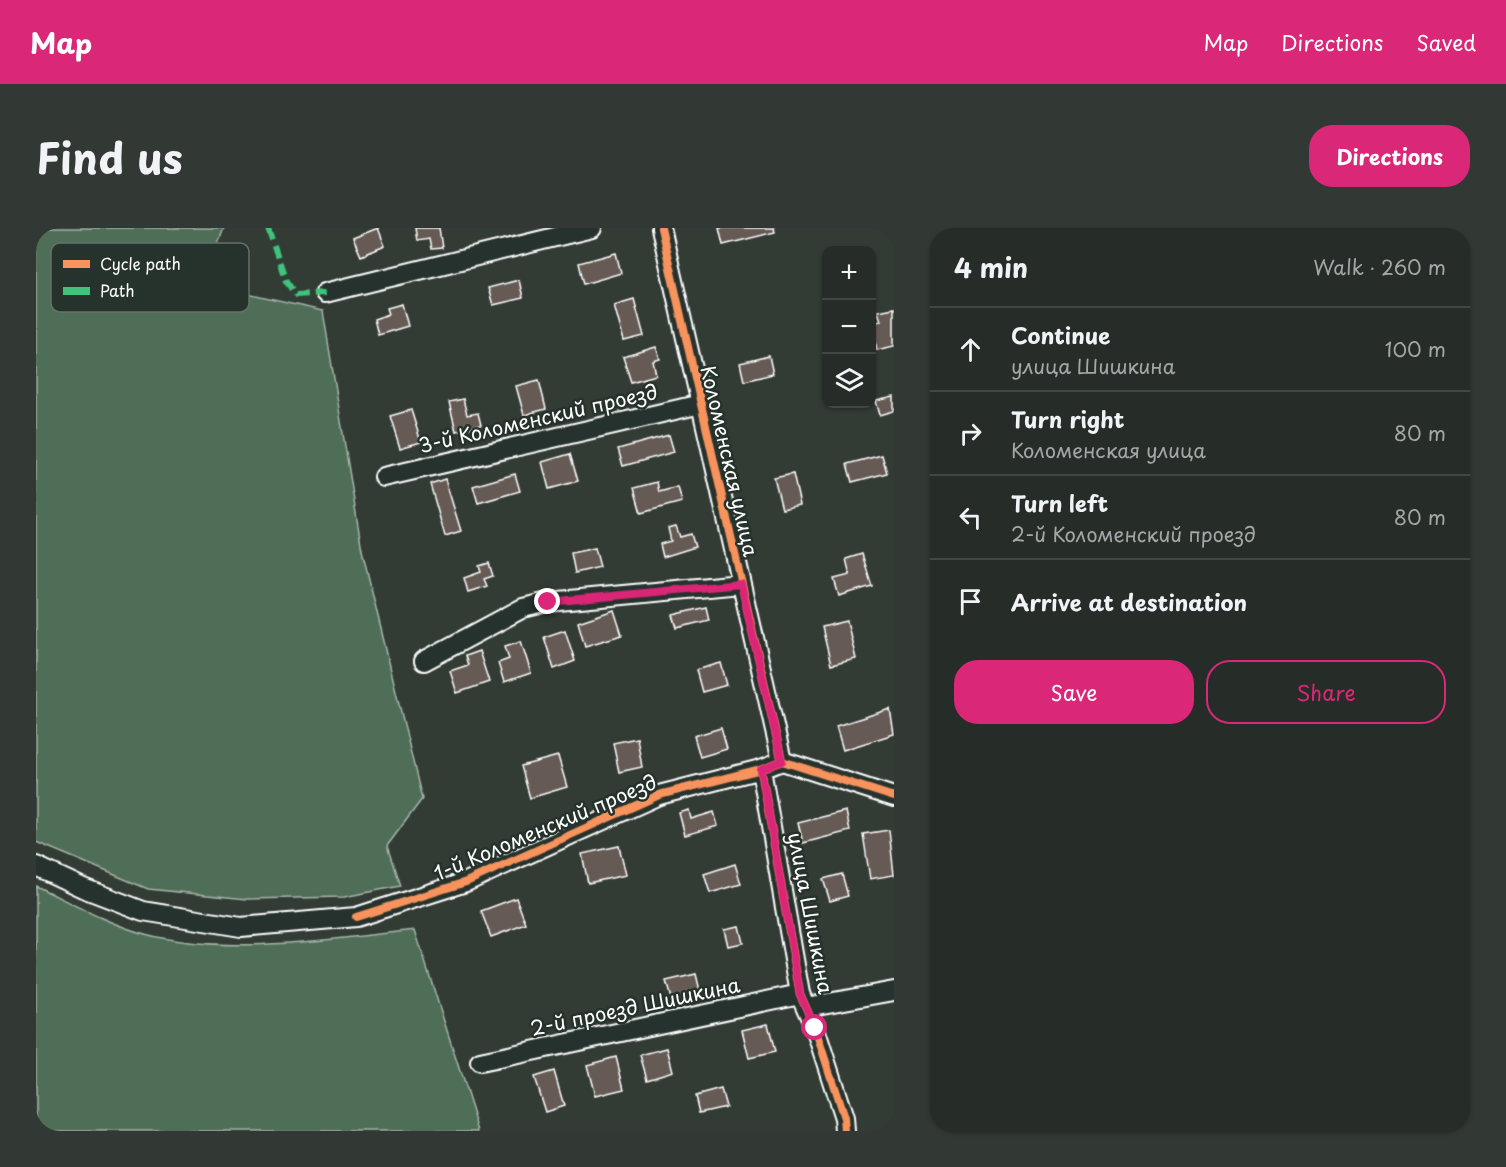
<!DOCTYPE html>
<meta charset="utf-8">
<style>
body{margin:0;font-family:"Playpen Sans",sans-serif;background:#323834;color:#f1f3f6}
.controls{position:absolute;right:18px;top:18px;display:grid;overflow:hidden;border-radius:12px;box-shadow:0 2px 4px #0004}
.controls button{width:54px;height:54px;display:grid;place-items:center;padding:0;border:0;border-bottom:2px solid #424845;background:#262c28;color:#f1f3f6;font:30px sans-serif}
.stop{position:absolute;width:18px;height:18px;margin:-14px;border:4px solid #db2777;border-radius:50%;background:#fff}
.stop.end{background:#db2777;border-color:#fff;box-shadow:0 2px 6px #0008}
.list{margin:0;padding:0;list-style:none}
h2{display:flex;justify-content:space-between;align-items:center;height:78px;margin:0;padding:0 24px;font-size:26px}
h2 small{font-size:20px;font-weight:400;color:#a4a7a8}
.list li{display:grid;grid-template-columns:39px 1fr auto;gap:18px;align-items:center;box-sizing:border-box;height:84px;padding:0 24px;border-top:2px solid #424845}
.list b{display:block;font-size:22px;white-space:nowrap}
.list p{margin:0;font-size:20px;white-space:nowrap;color:#a4a7a8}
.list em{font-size:20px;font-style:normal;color:#a4a7a8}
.actions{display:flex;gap:12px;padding:18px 24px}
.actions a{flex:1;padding:14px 0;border:2px solid #db2777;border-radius:24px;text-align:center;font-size:21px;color:#db2777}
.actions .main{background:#db2777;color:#fff}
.icon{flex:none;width:33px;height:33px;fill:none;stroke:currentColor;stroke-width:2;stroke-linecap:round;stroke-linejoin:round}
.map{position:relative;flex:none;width:858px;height:903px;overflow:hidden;border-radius:24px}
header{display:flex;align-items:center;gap:36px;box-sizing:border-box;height:84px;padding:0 30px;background:#db2777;color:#fff}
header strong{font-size:28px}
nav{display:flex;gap:33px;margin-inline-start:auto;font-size:21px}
.intro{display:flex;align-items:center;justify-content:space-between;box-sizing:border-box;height:144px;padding:0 36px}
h1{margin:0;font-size:42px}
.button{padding:15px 27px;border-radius:24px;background:#db2777;color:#fff;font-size:21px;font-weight:700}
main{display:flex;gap:36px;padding:0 36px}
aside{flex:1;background:#262c28;border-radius:24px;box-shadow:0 2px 4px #0004}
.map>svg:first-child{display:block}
.green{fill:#4f6e58;stroke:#a7b6ac;stroke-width:1.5}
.building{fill:#665a55;stroke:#fff;stroke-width:1.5}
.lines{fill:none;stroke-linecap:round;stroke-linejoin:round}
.minor-casing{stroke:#fff;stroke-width:22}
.minor{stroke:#26332d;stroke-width:18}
.quiet{stroke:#40c37c;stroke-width:6;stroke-dasharray:12 6;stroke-linecap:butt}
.cycleway-casing{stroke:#26332d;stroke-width:11}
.cycleway{stroke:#f8935d;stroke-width:8}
.route{stroke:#db2777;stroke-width:8}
.labels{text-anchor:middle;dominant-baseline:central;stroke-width:5;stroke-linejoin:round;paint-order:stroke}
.street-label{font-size:20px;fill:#fff;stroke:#26332d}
.key{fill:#26332d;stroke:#67706c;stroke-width:1.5}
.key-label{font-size:16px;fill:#fff}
</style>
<header>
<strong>Map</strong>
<nav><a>Map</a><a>Directions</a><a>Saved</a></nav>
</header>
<div class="intro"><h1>Find us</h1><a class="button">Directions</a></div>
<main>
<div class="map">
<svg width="858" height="903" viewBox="0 0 858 903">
<rect width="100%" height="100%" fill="#333b35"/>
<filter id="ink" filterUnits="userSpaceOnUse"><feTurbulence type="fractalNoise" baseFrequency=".0167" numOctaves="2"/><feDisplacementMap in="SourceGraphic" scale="12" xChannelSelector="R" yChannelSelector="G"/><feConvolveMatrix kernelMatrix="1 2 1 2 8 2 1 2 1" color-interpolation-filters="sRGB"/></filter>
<g filter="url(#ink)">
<g class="green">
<polygon points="0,0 188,0 167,56 287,83 326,322 386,571 351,618 364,658 308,669 211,671 112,661 0,614"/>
<path d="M0,658C35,675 72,696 109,706C189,728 297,711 379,702L443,903H0Z"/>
</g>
<g class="building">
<polygon points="342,0 349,18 325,28 317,10"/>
<polygon points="379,0 403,0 406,20 395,21 393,11 381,13"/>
<polygon points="683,0 738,0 739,4 687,17"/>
<polygon points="580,25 585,45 548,56 543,35"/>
<polygon points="483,52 487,70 457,77 452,60"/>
<polygon points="598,71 608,108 588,113 578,77"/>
<polygon points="366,76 372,98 342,107 338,91 353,86 351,80"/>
<polygon points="858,80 858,118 841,122 836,95 845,93 842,83"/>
<polygon points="620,119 624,131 617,133 620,147 595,154 587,129"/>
<polygon points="733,128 737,146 708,153 704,135"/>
<polygon points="503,152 510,181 488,187 480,158"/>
<polygon points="858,169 858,183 844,187 840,173"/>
<polygon points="427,171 431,187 442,185 445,197 420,203 413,174"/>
<polygon points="375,182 385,214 364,220 354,188"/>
<polygon points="633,207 638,224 587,238 582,221"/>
<polygon points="534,226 542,253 513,261 506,234"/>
<polygon points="846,227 851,245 816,254 811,236"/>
<polygon points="479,246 484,263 442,275 437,258"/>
<polygon points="757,246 764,277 746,281 738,250"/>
<polygon points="409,251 425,303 409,308 394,256"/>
<polygon points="621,254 623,264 642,259 646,274 605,285 598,260"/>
<polygon points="640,298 644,309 655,306 659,319 627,329 624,316 635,313 632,300"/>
<polygon points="559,320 564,339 539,345 535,325"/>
<polygon points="826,326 836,358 803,368 798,351 814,347 810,331"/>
<polygon points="453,335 457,348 448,351 451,358 432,364 428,350 445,344 443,338"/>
<polygon points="670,379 673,392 641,400 637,387"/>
<polygon points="578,382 586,407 549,418 542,394"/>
<polygon points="811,393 820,431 795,437 786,399"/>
<polygon points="529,402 539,433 518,441 508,409"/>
<polygon points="485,413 495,445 468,454 462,435 473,431 469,418"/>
<polygon points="443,423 453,454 421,465 414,443 432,437 429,428"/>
<polygon points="685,435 691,457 666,464 660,442"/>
<polygon points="854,481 858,506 807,522 800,498"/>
<polygon points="685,500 691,521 664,529 658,508"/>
<polygon points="601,510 606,539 583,544 577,515"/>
<polygon points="522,528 531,559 494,570 485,538"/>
<polygon points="653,582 655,591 678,584 682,598 649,607 643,585"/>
<polygon points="810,583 814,603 767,615 762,595"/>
<polygon points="853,602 858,647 834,651 827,606"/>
<polygon points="583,618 590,647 552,655 546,626"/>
<polygon points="699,636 705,656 674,665 668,646"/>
<polygon points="806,646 812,668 794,673 787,651"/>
<polygon points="480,670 490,696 455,709 445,683"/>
<polygon points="703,698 707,715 692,718 688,701"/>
<polygon points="660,746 666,771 637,778 630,753"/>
<polygon points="732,796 739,824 713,830 706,802"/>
<polygon points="631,820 637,843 611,851 604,827"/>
<polygon points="580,829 588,861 559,868 551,837"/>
<polygon points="518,843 528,878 509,884 498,849"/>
<polygon points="685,861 690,879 663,885 659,868"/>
</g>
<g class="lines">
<g class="minor-casing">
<g id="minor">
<polyline points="625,0 746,533 858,569"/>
<polyline points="289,65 556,0"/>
<polyline points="348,249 665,176"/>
<polyline points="388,433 487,380 512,374 705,356"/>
<polyline points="725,541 764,766 779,800 808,890 809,903"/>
<polyline points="0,638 47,660 107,683 205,699 320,689 430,654 623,567 725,541 746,533"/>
<polyline points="770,779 858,763"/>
<polyline points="444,834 764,766"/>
</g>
</g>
<use href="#minor" class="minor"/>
<polyline class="quiet" points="232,0 250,53 260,67 289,65"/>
<g class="cycleway-casing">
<g id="cycleway">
<polyline points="625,0 746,533 858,569"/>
<polyline points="725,541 764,766 779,800 808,890 809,903"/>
<polyline points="320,689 430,654 623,567 725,541 746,533"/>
</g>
</g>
<use href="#cycleway" class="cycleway"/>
</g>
</g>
<g class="lines" filter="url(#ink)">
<polyline class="route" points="512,374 705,356 746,533 725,541 764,766 779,800"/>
</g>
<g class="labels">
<g class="street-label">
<text transform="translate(502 190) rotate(-13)">3-й Коломенский проезд</text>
<text transform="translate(694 233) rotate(77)">Коломенская улица</text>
<text transform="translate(509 599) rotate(-23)">1-й Коломенский проезд</text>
<text transform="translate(775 685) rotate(79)">улица Шишкина</text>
<text transform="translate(599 778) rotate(-12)">2-й проезд Шишкина</text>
</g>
</g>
<rect x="15" y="15" width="198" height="69" rx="9" class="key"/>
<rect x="27" y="32" width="27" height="8" fill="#f8935d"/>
<rect x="27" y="59" width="27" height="8" fill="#40c37c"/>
<g class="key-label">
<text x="64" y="42">Cycle path</text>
<text x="64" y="69">Path</text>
</g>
</svg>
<div class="controls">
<button>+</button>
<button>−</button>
<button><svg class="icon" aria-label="layers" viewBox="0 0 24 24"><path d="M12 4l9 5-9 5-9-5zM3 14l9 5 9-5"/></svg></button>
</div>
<div class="stop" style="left:779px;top:800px"></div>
<div class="stop end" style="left:512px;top:374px"></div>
</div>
<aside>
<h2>4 min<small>Walk · 260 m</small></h2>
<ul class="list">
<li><svg class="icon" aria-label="ahead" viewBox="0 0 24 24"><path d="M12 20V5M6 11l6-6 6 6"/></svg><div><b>Continue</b><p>улица Шишкина</p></div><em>100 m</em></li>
<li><svg class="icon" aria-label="right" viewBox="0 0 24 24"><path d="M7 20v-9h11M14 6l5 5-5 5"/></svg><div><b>Turn right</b><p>Коломенская улица</p></div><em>80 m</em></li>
<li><svg class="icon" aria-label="left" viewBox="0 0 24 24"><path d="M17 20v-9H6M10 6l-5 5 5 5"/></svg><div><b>Turn left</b><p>2-й Коломенский проезд</p></div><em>80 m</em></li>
<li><svg class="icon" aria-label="arrive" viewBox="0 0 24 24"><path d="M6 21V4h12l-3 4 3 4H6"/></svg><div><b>Arrive at destination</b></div></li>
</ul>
<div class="actions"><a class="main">Save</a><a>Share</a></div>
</aside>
</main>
